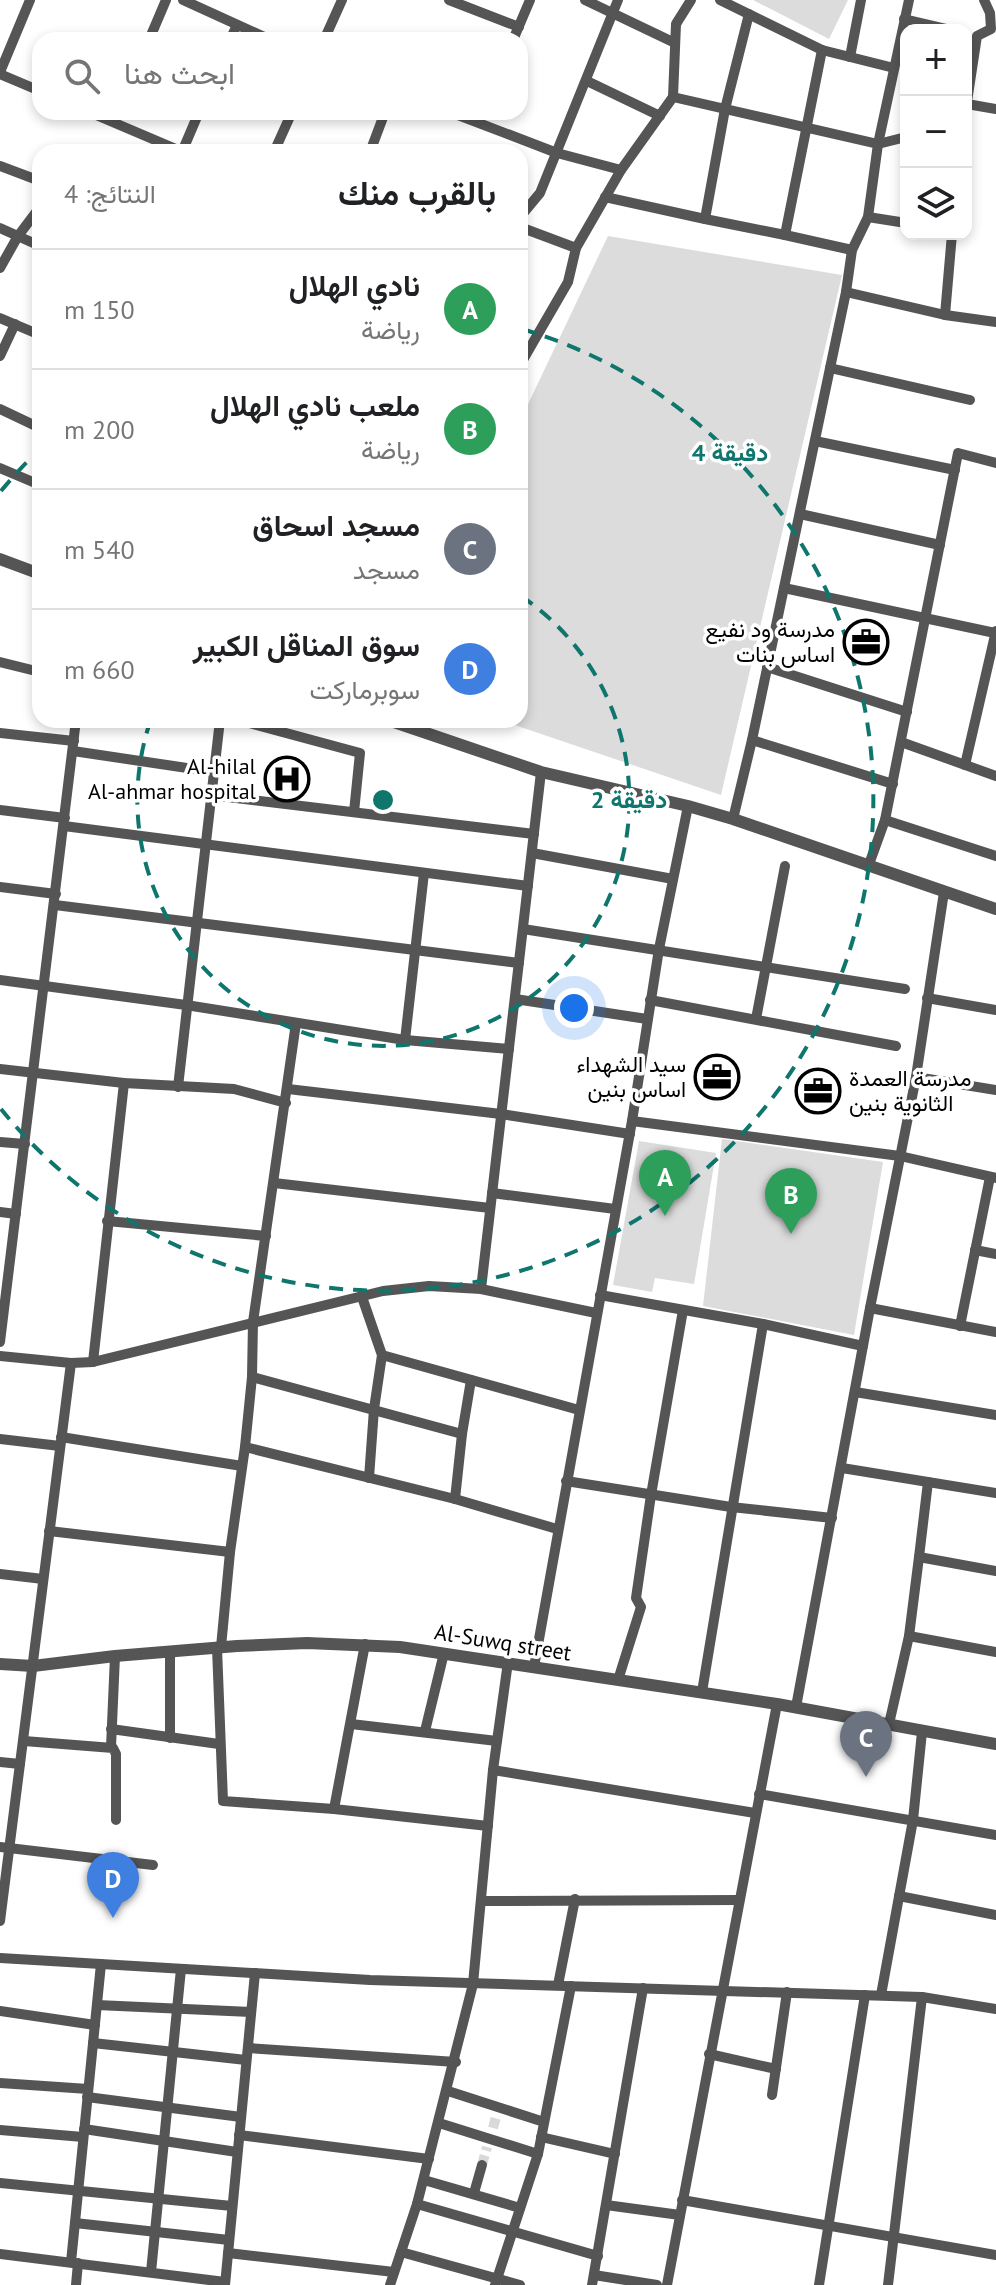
<!DOCTYPE html>
<html lang="ar">
<meta charset="utf-8">
<style>
body{margin:0;font-family:"PT Sans",Vazirmatn,sans-serif;background:#f6f6f6;color:#202124;direction:rtl}
.controls{position:absolute;right:24px;top:24px;display:grid;overflow:hidden;border-radius:16px;box-shadow:0 4px 12px #0003}
.controls button{width:72px;height:72px;display:grid;place-items:center;padding:0;border:0;border-bottom:2px solid #e0e0e0;background:#fff;color:#202124;font:40px sans-serif}
.you{position:absolute;left:574px;top:1008px;width:28px;height:28px;margin:-20px;border:6px solid #fff;border-radius:50%;background:#1a73e8;box-shadow:0 0 0 12px #1a73e833}
.badge{display:grid;place-items:center;width:52px;height:52px;border-radius:50%;background:#000;color:#fff;font-size:26px;font-weight:700}
.pin{position:absolute;translate:-50% -66px;filter:drop-shadow(0 2px 4px #0008)}
.pin::after{content:'';position:absolute;top:42px;width:28px;height:24px;background:inherit;clip-path:polygon(0 0,100% 0,50% 100%)}
.list{margin:0;padding:0;list-style:none}
h2{display:flex;justify-content:space-between;align-items:center;height:104px;margin:0;padding:0 32px;font-size:34px}
h2 small{font-size:26px;font-weight:400;color:#757577}
.list li{display:grid;grid-template-columns:52px 1fr auto;gap:24px;align-items:center;box-sizing:border-box;height:120px;padding:0 32px;border-top:2px solid #e0e0e0}
.list b{display:block;font-size:30px;white-space:nowrap}
.list p{margin:0;font-size:26px;white-space:nowrap;color:#757577}
.list em{font-size:26px;font-style:normal;color:#757577}
.icon{flex:none;width:44px;height:44px;fill:none;stroke:currentColor;stroke-width:2;stroke-linecap:round;stroke-linejoin:round}
.map{position:relative;flex:none;width:996px;height:2285px;overflow:hidden;direction:ltr}
.search{position:absolute;background:#fff;box-shadow:0 4px 12px #0003;left:32px;top:32px;width:496px;height:88px;display:flex;align-items:center;gap:20px;box-sizing:border-box;padding:0 28px;border-radius:24px;color:#757577;font-size:30px}
.panel{position:absolute;background:#fff;box-shadow:0 4px 12px #0003;left:32px;top:144px;width:496px;height:584px;border-radius:24px;direction:rtl}
.map>svg:first-child{display:block}
.green{fill:#dcdcdc}
.lines{fill:none;stroke-linecap:round;stroke-linejoin:round}
.minor-tunnel{stroke:#d9d9d9;stroke-width:10;stroke-dasharray:10 5;stroke-linecap:butt}
.minor{stroke:#555;stroke-width:10}
.tertiary{stroke:#555;stroke-width:12}
.ring{fill:none;stroke:#0f766e;stroke-width:4;stroke-dasharray:14 10}
.labels{text-anchor:middle;dominant-baseline:central;stroke-width:7;stroke-linejoin:round;paint-order:stroke}
.poi-label{font-size:22px;fill:#000;stroke:#fff;text-anchor:end}
.street-label{font-size:22px;fill:#000;stroke:#fff}
.centre{fill:#0f766e;stroke:#fff;stroke-width:4}
.ring-label{font-size:24px;text-anchor:middle;font-weight:bold;fill:#0f766e;stroke:#fff;stroke-width:7;stroke-linejoin:round;paint-order:stroke}
</style>
<div class="map">
<svg width="996" height="2285" viewBox="0 0 996 2285">
<rect width="100%" height="100%" fill="#fff"/>
<g class="green">
<polygon points="753,0 848,0 829,39"/>
<polygon points="608,236 842,275 721,795 500,720 520,720 520,421"/>
<polygon points="722,1139 883,1162 854,1335 703,1306"/>
<polygon points="639,1141 716,1153 694,1284 655,1278 652,1292 613,1285"/>
</g>
<g class="lines">
<g class="minor-tunnel">
<polyline points="493,2128 496,2117"/>
<polyline points="482,2165 487,2147"/>
</g>
<g class="minor">
<polyline points="183,0 271,40"/>
<polyline points="449,0 519,27"/>
<polyline points="585,0 675,43"/>
<polyline points="720,0 822,50 894,68"/>
<polyline points="749,14 725,109 705,219 785,235"/>
<polyline points="904,19 951,30"/>
<polyline points="149,40 166,0"/>
<polyline points="230,40 237,25"/>
<polyline points="324,40 342,0"/>
<polyline points="513,40 530,0"/>
<polyline points="822,50 785,235 852,250"/>
<polyline points="850,57 861,0"/>
<polyline points="0,72 30,0"/>
<polyline points="0,74 40,91"/>
<polyline points="587,81 660,116"/>
<polyline points="673,97 878,144 906,137"/>
<polyline points="967,104 996,109"/>
<polyline points="966,108 977,36 991,29 990,13 984,0"/>
<polyline points="89,112 183,152"/>
<polyline points="450,112 557,153 621,170"/>
<polyline points="182,152 199,112"/>
<polyline points="274,152 292,112"/>
<polyline points="370,152 385,112"/>
<polyline points="0,166 40,181"/>
<polyline points="605,197 705,219"/>
<polyline points="520,217 540,193 618,0"/>
<polyline points="868,217 906,223"/>
<polyline points="520,227 576,248"/>
<polyline points="0,228 40,246"/>
<polyline points="0,268 18,236 40,207"/>
<polyline points="846,292 945,315 996,322"/>
<polyline points="945,315 952,234"/>
<polyline points="0,318 40,335"/>
<polyline points="0,356 15,324"/>
<polyline points="520,365 568,282 576,248 621,170 673,97 676,24 691,0"/>
<polyline points="830,368 970,400"/>
<polyline points="0,409 40,428"/>
<polyline points="815,441 955,470"/>
<polyline points="0,468 40,485"/>
<polyline points="800,514 940,545"/>
<polyline points="784,588 995,633"/>
<polyline points="0,662 40,672"/>
<polyline points="767,667 907,712"/>
<polyline points="238,720 360,753 354,812"/>
<polyline points="0,733 74,741"/>
<polyline points="752,740 893,784"/>
<polyline points="901,742 996,776"/>
<polyline points="73,751 214,772"/>
<polyline points="965,765 996,631"/>
<polyline points="211,795 534,834"/>
<polyline points="0,810 65,818"/>
<polyline points="733,819 752,740 846,292 852,250 868,217 878,144 909,0"/>
<polyline points="885,820 996,856"/>
<polyline points="64,826 528,886"/>
<polyline points="532,853 673,879"/>
<polyline points="868,867 885,820 958,453 996,463"/>
<polyline points="0,887 56,894"/>
<polyline points="55,905 519,963"/>
<polyline points="523,929 905,989"/>
<polyline points="0,980 186,1005 405,1040 509,1049"/>
<polyline points="927,998 996,1010"/>
<polyline points="515,999 647,1019"/>
<polyline points="650,1000 896,1046"/>
<polyline points="756,1019 785,866"/>
<polyline points="405,1040 424,873"/>
<polyline points="0,1069 124,1083 234,1089 286,1103"/>
<polyline points="916,1077 996,1090"/>
<polyline points="178,1087 220,720"/>
<polyline points="288,1089 501,1114 630,1134"/>
<polyline points="632,1121 900,1156 996,1178"/>
<polyline points="0,1142 25,1144"/>
<polyline points="274,1183 490,1208"/>
<polyline points="492,1193 615,1209"/>
<polyline points="0,1212 16,1214"/>
<polyline points="107,1221 266,1236"/>
<polyline points="975,1250 996,1254"/>
<polyline points="481,1289 541,772"/>
<polyline points="600,1295 763,1324 863,1346"/>
<polyline points="362,1297 382,1355 374,1409 369,1478"/>
<polyline points="870,1308 996,1332"/>
<polyline points="960,1326 990,1177"/>
<polyline points="0,1342 76,720"/>
<polyline points="382,1355 579,1410"/>
<polyline points="0,1356 71,1363 93,1362 383,1291 429,1286 481,1289 596,1313"/>
<polyline points="93,1362 124,1083"/>
<polyline points="252,1377 462,1434"/>
<polyline points="855,1392 996,1415"/>
<polyline points="61,1437 242,1466"/>
<polyline points="0,1439 60,1446"/>
<polyline points="245,1447 455,1499 557,1529"/>
<polyline points="842,1468 996,1493"/>
<polyline points="566,1481 731,1507 832,1518"/>
<polyline points="455,1499 462,1434 471,1380"/>
<polyline points="49,1531 230,1552"/>
<polyline points="919,1557 928,1482"/>
<polyline points="0,1574 43,1579"/>
<polyline points="909,1636 996,1652"/>
<polyline points="365,1644 334,1809 488,1826"/>
<polyline points="221,1647 230,1552 245,1447 252,1377 253,1322 296,1023"/>
<polyline points="217,1648 223,1801 334,1809"/>
<polyline points="170,1651 170,1738"/>
<polyline points="534,1667 632,1121 659,949 688,806"/>
<polyline points="618,1680 641,1607 636,1598 651,1495 683,1310"/>
<polyline points="702,1692 763,1324"/>
<polyline points="796,1707 870,1308 916,1077 944,892"/>
<polyline points="351,1724 497,1741"/>
<polyline points="889,1724 909,1636 919,1557 996,1571"/>
<polyline points="111,1729 219,1744"/>
<polyline points="425,1731 444,1653"/>
<polyline points="24,1741 113,1748 116,1754 116,1820"/>
<polyline points="111,1747 115,1656"/>
<polyline points="0,1762 20,1764"/>
<polyline points="493,1770 755,1813"/>
<polyline points="759,1794 996,1835"/>
<polyline points="0,1847 153,1865"/>
<polyline points="899,1896 996,1915"/>
<polyline points="482,1901 739,1900"/>
<polyline points="0,1921 71,1363"/>
<polyline points="0,1958 370,1980 922,1997 996,2009"/>
<polyline points="558,1985 575,1899"/>
<polyline points="881,1995 913,1820 922,1732"/>
<polyline points="97,2005 251,2012"/>
<polyline points="0,2011 95,2025"/>
<polyline points="93,2043 246,2060"/>
<polyline points="248,2048 456,2062"/>
<polyline points="709,2054 776,2069"/>
<polyline points="0,2083 88,2089"/>
<polyline points="448,2091 544,2122"/>
<polyline points="772,2095 787,1992"/>
<polyline points="87,2097 241,2117"/>
<polyline points="439,2123 538,2154"/>
<polyline points="84,2129 237,2152"/>
<polyline points="0,2130 83,2137"/>
<polyline points="239,2135 429,2159"/>
<polyline points="541,2137 615,2154"/>
<polyline points="424,2180 520,2208"/>
<polyline points="0,2183 232,2206"/>
<polyline points="474,2193 482,2165"/>
<polyline points="682,2200 996,2255"/>
<polyline points="417,2204 598,2256"/>
<polyline points="606,2205 680,2215"/>
<polyline points="75,2223 229,2240"/>
<polyline points="401,2252 520,2285"/>
<polyline points="228,2253 394,2272"/>
<polyline points="0,2254 225,2282"/>
<polyline points="71,2262 101,1964"/>
<polyline points="151,2272 181,1969"/>
<polyline points="594,2275 657,2285"/>
<polyline points="76,2285 78,2263"/>
<polyline points="225,2285 255,1973"/>
<polyline points="390,2285 417,2204 473,1984 493,1770 508,1662"/>
<polyline points="495,2285 538,2154 571,1986"/>
<polyline points="592,2285 643,1988"/>
<polyline points="667,2285 777,1704"/>
<polyline points="819,2285 865,1995"/>
<polyline points="888,2285 922,1997"/>
</g>
<g class="tertiary">
<polyline points="0,559 40,574"/>
<polyline points="388,720 541,772 688,806 733,819 996,909"/>
<polyline points="0,1664 33,1666 115,1656 237,1646 307,1643 400,1647 777,1704 996,1744"/>
</g>
</g>
<g class="ring">
<path d="M521 596A246 246 0 1 1 150 722"/>
<path d="M1 491A491 491 0 0 1 39 450M522 329A491 491 0 1 1 1 1109"/>
</g>
<defs>
<g id="office-ring" transform="scale(2.3)"><circle r="9.5" fill="#fff" stroke="#000" stroke-width="1.5"/><path d="M-6-3h4V-5.5h4V-3h4V5H-6ZM-1-4.5V-3h2v-1.5ZM-6 0V1H6V0Z" fill="#000"/></g>
<g id="hospital-ring" transform="scale(2.3)"><circle r="9.5" fill="#fff" stroke="#000" stroke-width="1.5"/><path d="M-5-5h3v3.5h4V-5h3V5h-3V1.5h-4V5h-3Z" fill="#000"/></g>
</defs>
<g fill-rule="evenodd">
<use href="#office-ring" x="866" y="642"/>
<use href="#hospital-ring" x="287" y="779"/>
<use href="#office-ring" x="717" y="1077"/>
<use href="#office-ring" x="818" y="1091"/>
</g>
<g class="labels">
<g class="poi-label">
<text x="835" y="629">مدرسة ود نفيع<tspan x="835" dy="25">اساس بنات</tspan></text>
<text x="256" y="766">Al-hilal<tspan x="256" dy="25">Al-ahmar hospital</tspan></text>
<text x="686" y="1064">سيد الشهداء<tspan x="686" dy="25">اساس بنين</tspan></text>
<text x="849" y="1078" text-anchor="start">مدرسة العمدة<tspan x="849" dy="25">الثانوية بنين</tspan></text>
</g>
<g class="street-label">
<text transform="translate(503 1642) rotate(9)">Al-Suwq street</text>
</g>
</g>
<circle cx="383" cy="800" r="12" class="centre"/>
<g class="ring-label">
<text x="730" y="461">4 دقيقة</text>
<text x="629" y="808">2 دقيقة</text>
</g>
</svg>
<div class="controls">
<button>+</button>
<button>−</button>
<button><svg class="icon" aria-label="layers" viewBox="0 0 24 24"><path d="M12 4l9 5-9 5-9-5zM3 14l9 5 9-5"/></svg></button>
</div>
<div class="you"></div>
<div class="pin badge" style="left:665px;top:1216px;background:#2e9e5b">A</div>
<div class="pin badge" style="left:791px;top:1234px;background:#2e9e5b">B</div>
<div class="pin badge" style="left:866px;top:1777px;background:#6b7280">C</div>
<div class="pin badge" style="left:113px;top:1918px;background:#3f7fe0">D</div>
<div class="search"><svg class="icon" aria-label="search" viewBox="0 0 24 24"><circle cx="10" cy="10" r="6"/><path d="M15 15l6 6"/></svg>ابحث هنا</div>
<section class="panel">
<h2>بالقرب منك<small>النتائج: 4</small></h2>
<ul class="list">
<li><span class="badge" style="background:#2e9e5b">A</span><div><b>نادي الهلال</b><p>رياضة</p></div><em>150 m</em></li>
<li><span class="badge" style="background:#2e9e5b">B</span><div><b>ملعب نادي الهلال</b><p>رياضة</p></div><em>200 m</em></li>
<li><span class="badge" style="background:#6b7280">C</span><div><b>مسجد اسحاق</b><p>مسجد</p></div><em>540 m</em></li>
<li><span class="badge" style="background:#3f7fe0">D</span><div><b>سوق المناقل الكبير</b><p>سوبرماركت</p></div><em>660 m</em></li>
</ul>
</section>
</div>
